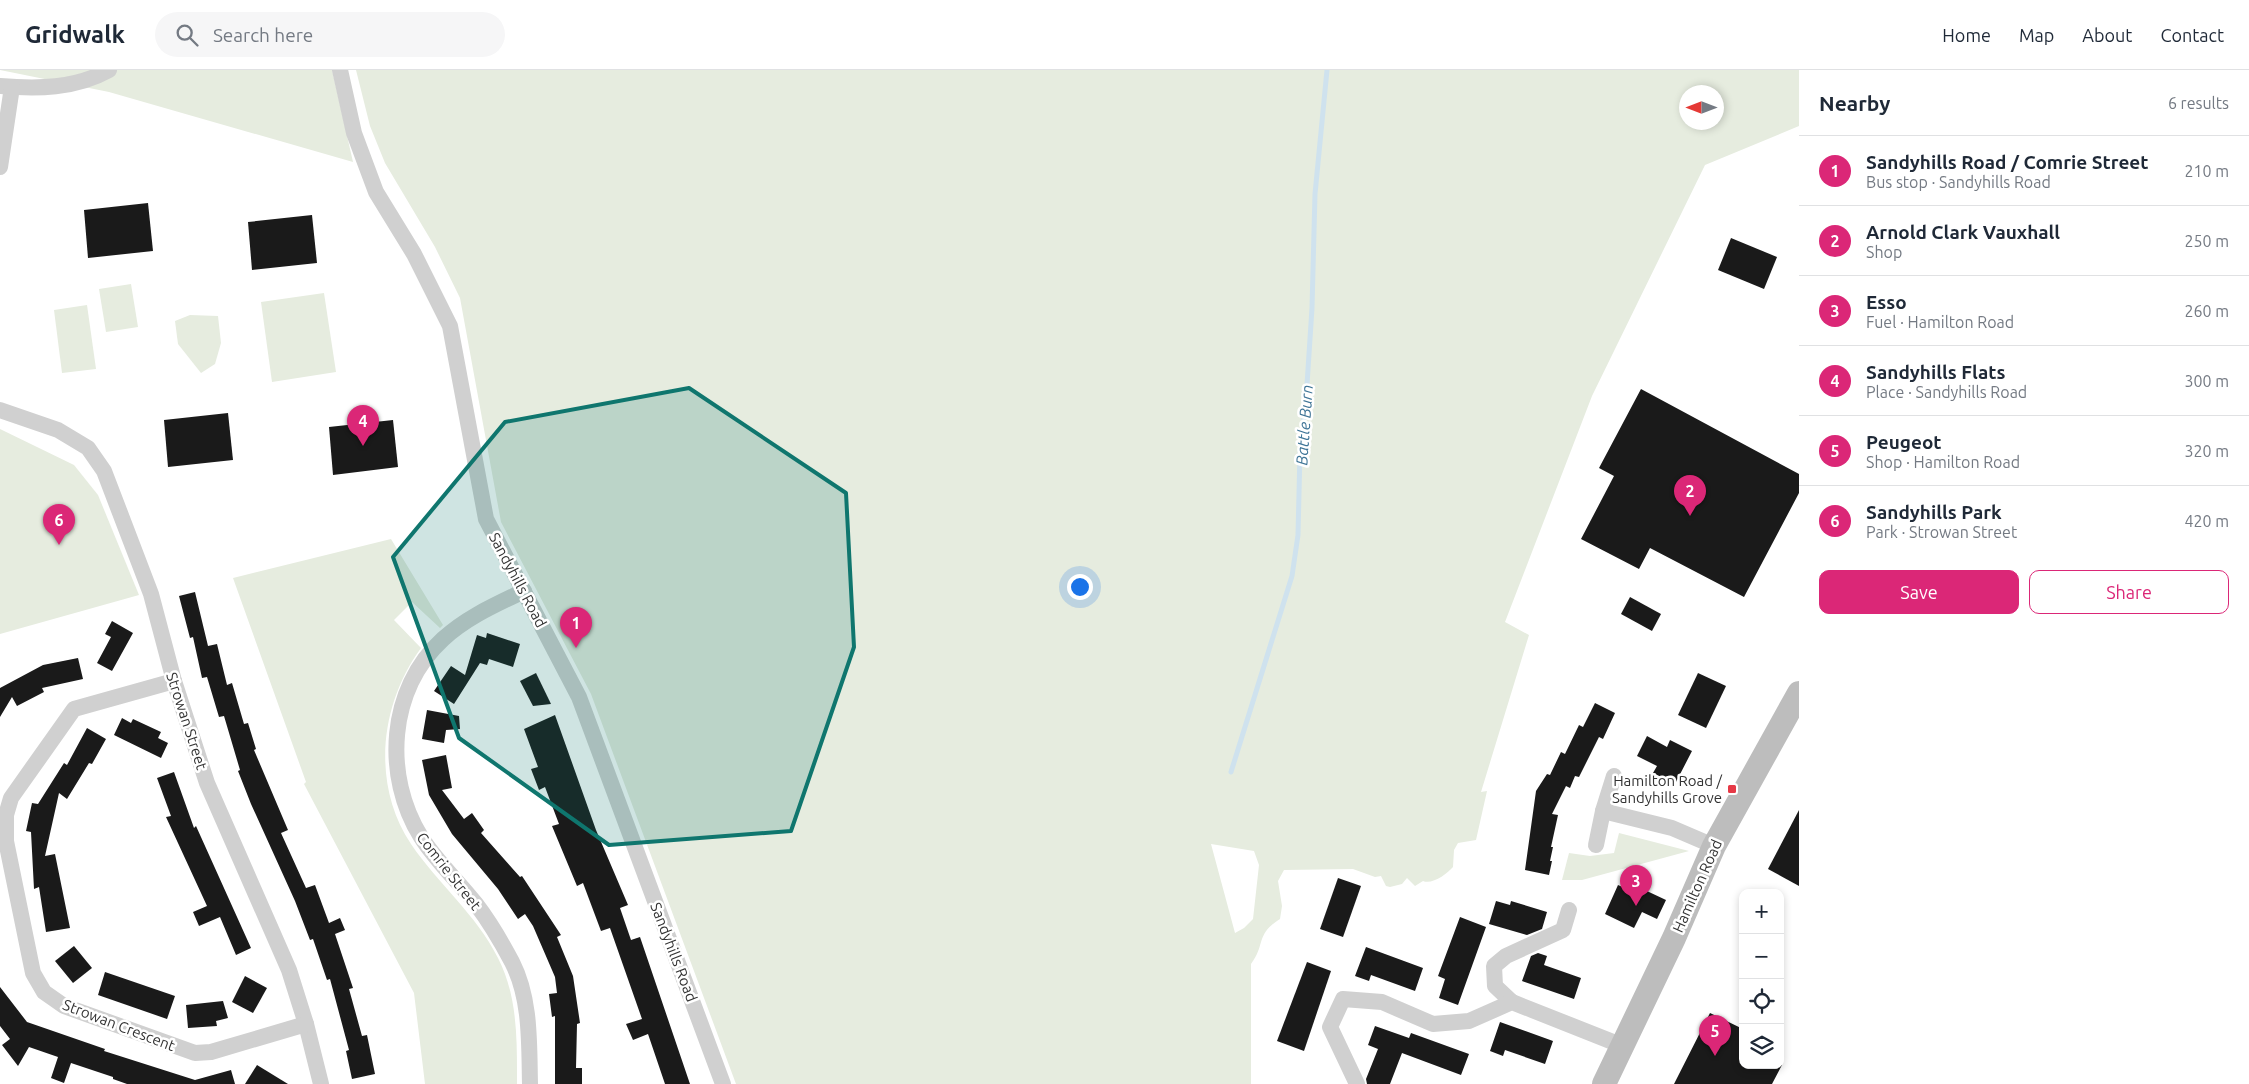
<!DOCTYPE html>
<meta charset="utf-8">
<style>
body{margin:0;font-family:Ubuntu,sans-serif;background:#f6f6f7;color:#1f2937}
.controls{position:absolute;right:15px;bottom:15px;display:grid;overflow:hidden;border-radius:10px;box-shadow:0 2px 8px #0003}
.controls button{width:45px;height:45px;display:grid;place-items:center;padding:0;border:0;border-bottom:1px solid #e0e1e3;background:#fff;color:#1f2937;font:25px sans-serif}
.compass{position:absolute;left:1679px;top:15px;width:45px;height:45px;border-radius:50%;background:#fff;box-shadow:0 2px 8px #0003;rotate:270deg}
.you{position:absolute;left:1079px;top:516px;width:18px;height:18px;margin:-12px;border:4px solid #fff;border-radius:50%;background:#1a73e8;box-shadow:0 0 0 8px #1a73e833}
.badge{display:grid;place-items:center;width:32px;height:32px;border-radius:50%;background:#db2777;color:#fff;font-size:16px;font-weight:700}
.pin{position:absolute;translate:-50% -41px;filter:drop-shadow(0 1px 2px #0008)}
.pin::after{content:'';position:absolute;top:26px;width:18px;height:15px;background:inherit;clip-path:polygon(0 0,100% 0,50% 100%)}
.list{margin:0;padding:0;list-style:none}
h2{display:flex;justify-content:space-between;align-items:center;height:65px;margin:0;padding:0 20px;font-size:21px}
h2 small{font-size:16px;font-weight:400;color:#747a83}
.list li{display:grid;grid-template-columns:32px 1fr auto;gap:15px;align-items:center;box-sizing:border-box;height:70px;padding:0 20px;border-top:1px solid #e0e1e3}
.list b{display:block;font-size:19px;white-space:nowrap}
.list p{margin:0;font-size:16px;white-space:nowrap;color:#747a83}
.list em{font-size:16px;font-style:normal;color:#747a83}
.actions{display:flex;gap:10px;padding:15px 20px}
.actions a{flex:1;padding:11px 0;border:1px solid #db2777;border-radius:10px;text-align:center;font-size:18px;color:#db2777}
.actions .main{background:#db2777;color:#fff}
.icon{flex:none;width:28px;height:28px;fill:none;stroke:currentColor;stroke-width:2;stroke-linecap:round;stroke-linejoin:round}
.map{position:relative;flex:none;width:1799px;height:1014px;overflow:hidden}
header{display:flex;align-items:center;gap:30px;box-sizing:border-box;height:70px;padding:0 25px;background:#fff;border-bottom:1px solid #e0e1e3}
header strong{font-size:24px}
nav{display:flex;gap:28px;margin-inline-start:auto;font-size:18px}
.search{width:350px;height:45px;background:#f6f6f7;display:flex;align-items:center;gap:12px;box-sizing:border-box;padding:0 18px;border-radius:28px;color:#747a83;font-size:19px}
main{display:flex}
aside{flex:1;background:#fff}
.map>svg:first-child{display:block}
.green{fill:#e6ecdf;fill-rule:evenodd}
.lines{fill:none;stroke-linecap:round;stroke-linejoin:round}
.stream{stroke:#cfe2ee;stroke-width:5}
.building{fill:#1a1a1a}
.street{stroke:#d0d0d0;stroke-width:16}
.secondary{stroke:#bdbdbd;stroke-width:24}
.marked{fill:#0f766e;fill-opacity:0.2;stroke:#0f766e;stroke-width:4;stroke-linejoin:round}
.poi-dot{fill:#e63946;stroke:#fff;stroke-width:2}
.labels{text-anchor:middle;dominant-baseline:central;stroke-width:5;stroke-linejoin:round;paint-order:stroke}
.street-label{font-size:15px;fill:#333;stroke:#fff}
.poi-label{font-size:15px;fill:#333;stroke:#fff;text-anchor:end}
.water-label{font-size:16px;font-style:italic;fill:#3f7597;stroke:#fff}
</style>
<header>
<strong>Gridwalk</strong>
<div class="search"><svg class="icon" aria-label="search" viewBox="0 0 24 24"><circle cx="10" cy="10" r="6"/><path d="M15 15l6 6"/></svg>Search here</div>
<nav><a>Home</a><a>Map</a><a>About</a><a>Contact</a></nav>
</header>
<main>
<div class="map">
<svg width="1799" height="1014" viewBox="0 0 1799 1014">
<rect width="100%" height="100%" fill="#fff"/>
<g class="green">
<polygon points="0,0 332,0 353,92 109,22"/>
<path d="M356,0H1799V56L1705,95L1592,326L1505,552L1529,565L1481,722L1487,721L1476,770L1458,773L1454,780L1453,797C1447,804 1432,815 1423,811L1415,816L1407,808L1402,814L1390,817L1386,816L1381,806L1375,807L1353,799L1284,800L1278,811L1282,836L1280,849C1255,865 1266,874 1251,894V1014H736L591,624L501,452L460,228L435,177L385,93L370,56ZM1686,22H1716V52H1686ZM1211,774L1254,781L1259,795L1253,849L1244,858L1235,863Z"/>
<polygon points="131,214 138,257 106,262 99,219"/>
<polygon points="324,223 336,302 272,312 261,232"/>
<polygon points="87,235 96,299 62,303 54,240"/>
<polygon points="190,245 218,246 221,273 215,294 201,303 178,274 175,251"/>
<polygon points="0,359 74,395 98,425 139,525 0,564"/>
<path d="M391,469L443,555L440,558L412,532L394,550L421,578C380,634 371,714 411,774C438,814 476,844 498,888C518,927 517,971 517,1014H425L414,923L304,714L306,712L233,508Z"/>
<polygon points="1619,763 1689,781 1582,810 1562,810 1569,783 1590,786 1614,783"/>
</g>
<g class="lines">
<polyline class="stream" points="1231,702 1292,506 1298,465 1300,382 1306,330 1312,238 1315,124 1327,0"/>
</g>
<g class="building">
<polygon points="148,133 153,181 88,188 84,140"/>
<polygon points="312,145 317,193 252,200 248,152"/>
<polygon points="1731,168 1777,187 1764,219 1718,200"/>
<polygon points="1641,319 1799,404 1799,423 1744,527 1650,478 1639,499 1581,469 1614,406 1599,398"/>
<polygon points="228,343 233,390 168,397 164,350"/>
<polygon points="393,350 398,397 333,405 329,357"/>
<polygon points="195,522 208,576 217,574 227,615 232,613 244,654 248,653 256,679 254,680 288,760 281,763 306,818 315,815 329,853 340,848 345,860 335,864 353,918 349,919 362,966 367,965 375,1004 352,1009 346,981 349,980 330,909 327,910 313,869 310,870 295,831 251,734 238,701 240,700 224,646 219,647 207,607 202,608 193,567 190,568 179,526"/>
<polygon points="1630,527 1661,544 1652,561 1621,544"/>
<polygon points="112,551 133,563 112,601 97,593 111,567 105,564"/>
<polygon points="487,563 520,574 513,597 489,589 487,595 480,593 454,634 434,621 451,596 465,605 477,565 486,568"/>
<polygon points="78,588 83,609 42,618 44,622 17,636 12,627 0,647 0,618 43,595"/>
<polygon points="536,603 551,634 533,636 520,611"/>
<polygon points="1698,603 1726,616 1706,658 1678,645"/>
<polygon points="1595,633 1615,643 1603,669 1599,667 1579,707 1575,706 1570,718 1566,716 1552,744 1558,745 1551,777 1553,777 1550,791 1552,791 1549,805 1525,800 1536,721 1547,704 1550,705 1561,682 1565,684 1579,655 1583,657"/>
<polygon points="427,640 459,646 460,659 446,660 444,673 422,669"/>
<polygon points="555,645 596,760 628,835 620,838 631,870 640,867 690,1014 665,1014 648,964 633,970 626,954 642,949 610,858 601,861 583,813 577,816 552,756 559,754 545,717 539,720 531,699 538,697 524,659"/>
<polygon points="122,648 131,653 133,649 161,662 158,668 168,673 161,688 114,665"/>
<polygon points="87,658 106,669 92,694 89,693 67,729 59,723 45,786 55,784 70,858 46,862 39,817 34,819 31,762 26,761 32,733 38,734 64,693 67,695"/>
<polygon points="1647,666 1667,677 1670,670 1692,681 1675,714 1653,703 1657,696 1637,686"/>
<polygon points="446,685 452,718 442,720 464,749 472,743 484,760 481,763 520,807 522,806 561,865 557,867 573,906 580,953 577,954 576,998 582,998 582,1014 555,1014 555,946 552,947 549,924 557,923 555,907 533,856 525,844 518,849 498,819 452,764 429,725 422,690"/>
<polygon points="174,702 194,758 196,756 251,878 236,885 220,847 199,856 193,842 207,836 166,747 171,746 157,708"/>
<polygon points="1799,740 1799,816 1768,799"/>
<polygon points="1338,808 1361,816 1343,867 1320,859"/>
<polygon points="1632,814 1666,830 1657,849 1642,842 1634,858 1605,844 1618,815 1629,820"/>
<polygon points="1496,831 1510,835 1511,831 1547,842 1542,859 1527,865 1489,854"/>
<polygon points="1460,847 1486,857 1458,935 1439,928 1445,909 1438,906"/>
<polygon points="74,876 92,898 73,913 55,891"/>
<polygon points="1366,877 1423,898 1415,921 1371,905 1369,911 1355,906"/>
<polygon points="1538,883 1547,886 1544,895 1581,908 1574,929 1522,911 1531,886"/>
<polygon points="1307,892 1331,901 1304,981 1277,971"/>
<polygon points="105,902 175,926 167,949 98,925"/>
<polygon points="245,906 267,918 253,943 232,932"/>
<polygon points="0,917 27,952 105,979 104,981 195,1010 231,1000 235,1014 127,1014 113,1009 113,1007 71,993 64,1013 51,1008 58,987 29,977 18,996 2,975 10,969 0,956"/>
<polygon points="223,931 228,948 216,951 217,956 188,958 186,935"/>
<polygon points="1710,943 1743,959 1743,995 1782,995 1772,1014 1674,1014"/>
<polygon points="1500,952 1553,971 1545,994 1505,980 1503,986 1490,981"/>
<polygon points="1375,956 1409,968 1411,963 1469,984 1461,1005 1402,983 1390,1014 1367,1014 1366,1009 1378,979 1368,975"/>
<polygon points="257,995 288,1014 245,1014"/>
</g>
<g class="lines">
<g class="street">
<polyline points="340,0 354,63 376,122 414,184 450,256 486,449 579,627 723,1014"/>
<path d="M0,16C37,19 75,19 109,0"/>
<polyline points="0,97 12,17"/>
<polyline points="0,340 58,360 88,378 104,401 151,524 174,611 207,713 289,900 306,954 321,1014"/>
<path d="M524,521C495,535 467,547 443,569C388,619 383,706 421,767C436,791 458,811 476,834C489,851 502,873 512,892C531,929 529,973 530,1014"/>
<polyline points="174,611 74,639 11,728 6,745 6,771 33,903 44,922 64,936 195,983 211,982 306,954"/>
<polyline points="1603,741 1672,758 1714,776"/>
<polyline points="1596,775 1603,741 1614,706"/>
<polyline points="1512,932 1495,916 1494,896 1506,886 1563,860 1569,840"/>
<polyline points="1357,1014 1330,957 1343,929 1382,932 1433,954 1469,951 1512,932 1623,976"/>
</g>
<polyline class="secondary" points="1604,1014 1674,868 1714,776 1799,623"/>
</g>
<path class="marked" d="M689,318L846,423L854,577L791,761L609,775L459,668L393,487L505,352Z"/>
<rect class="poi-dot" x="1727" y="714" width="10" height="10" rx="2.5"/>
<g class="labels">
<g class="street-label">
<text transform="translate(518 510) rotate(62)">Sandyhills Road</text>
<text transform="translate(187 651) rotate(72)">Strowan Street</text>
<text transform="translate(449 801) rotate(52)">Comrie Street</text>
<text transform="translate(1697 816) rotate(-66)">Hamilton Road</text>
<text transform="translate(674 882) rotate(69)">Sandyhills Road</text>
<text transform="translate(119 955) rotate(21)">Strowan Crescent</text>
</g>
<g class="poi-label">
<text x="1722" y="710">Hamilton Road /<tspan x="1722" dy="17">Sandyhills Grove</tspan></text>
</g>
<g class="water-label">
<text transform="translate(1304 355) rotate(-86)">Battle Burn</text>
</g>
</g>
</svg>
<div class="controls">
<button>+</button>
<button>−</button>
<button><svg class="icon" aria-label="locate" viewBox="0 0 24 24"><circle cx="12" cy="12" r="6"/><path d="M12 2v4M12 18v4M2 12h4M18 12h4"/></svg></button>
<button><svg class="icon" aria-label="layers" viewBox="0 0 24 24"><path d="M12 4l9 5-9 5-9-5zM3 14l9 5 9-5"/></svg></button>
</div>
<svg class="compass" viewBox="-18 -18 36 36"><path d="M0-13l5 13h-10z" fill="#e53935"/><path d="M0 13l5-13h-10z" fill="#747a83"/></svg>
<div class="you"></div>
<div class="pin badge" style="left:576px;top:578px">1</div>
<div class="pin badge" style="left:1690px;top:446px">2</div>
<div class="pin badge" style="left:1636px;top:836px">3</div>
<div class="pin badge" style="left:363px;top:376px">4</div>
<div class="pin badge" style="left:1715px;top:986px">5</div>
<div class="pin badge" style="left:59px;top:475px">6</div>
</div>
<aside>
<h2>Nearby<small>6 results</small></h2>
<ul class="list">
<li><span class="badge">1</span><div><b>Sandyhills Road / Comrie Street</b><p>Bus stop · Sandyhills Road</p></div><em>210 m</em></li>
<li><span class="badge">2</span><div><b>Arnold Clark Vauxhall</b><p>Shop</p></div><em>250 m</em></li>
<li><span class="badge">3</span><div><b>Esso</b><p>Fuel · Hamilton Road</p></div><em>260 m</em></li>
<li><span class="badge">4</span><div><b>Sandyhills Flats</b><p>Place · Sandyhills Road</p></div><em>300 m</em></li>
<li><span class="badge">5</span><div><b>Peugeot</b><p>Shop · Hamilton Road</p></div><em>320 m</em></li>
<li><span class="badge">6</span><div><b>Sandyhills Park</b><p>Park · Strowan Street</p></div><em>420 m</em></li>
</ul>
<div class="actions"><a class="main">Save</a><a>Share</a></div>
</aside>
</main>
